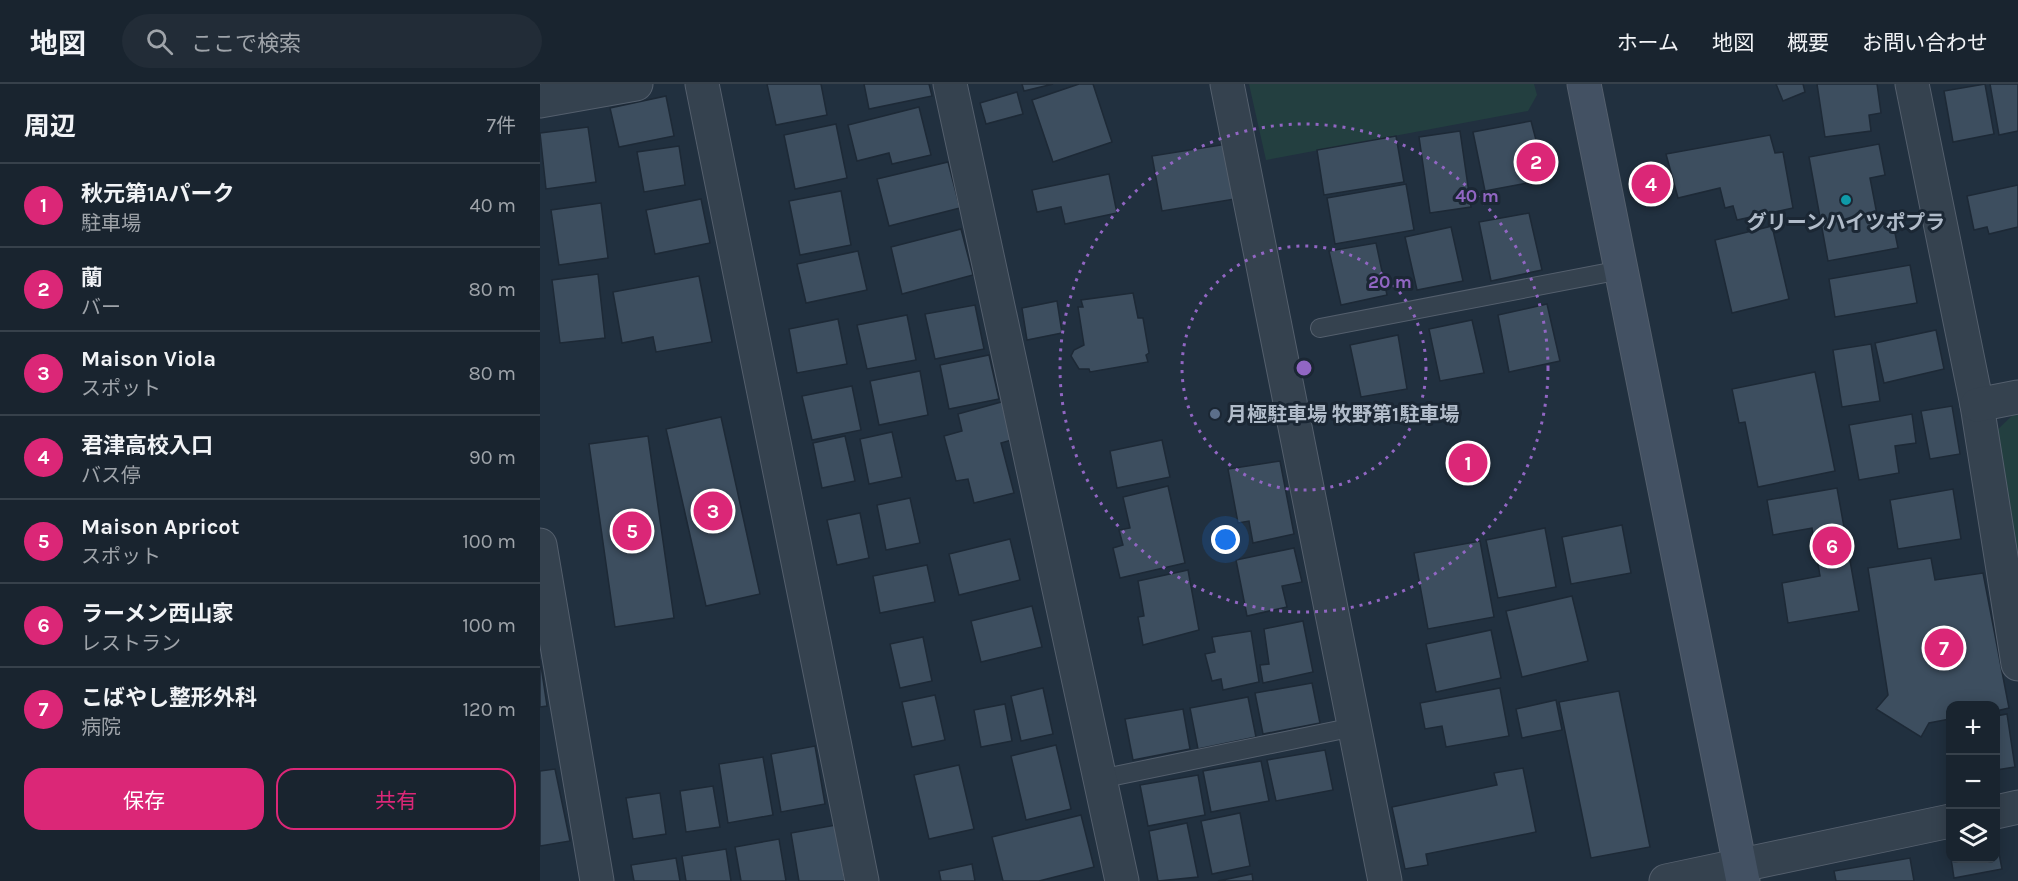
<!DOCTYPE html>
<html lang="ja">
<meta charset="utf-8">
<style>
body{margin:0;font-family:Karla,"Noto Sans JP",sans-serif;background:#222c37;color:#f1f3f6}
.controls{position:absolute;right:18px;bottom:18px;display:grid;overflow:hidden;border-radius:12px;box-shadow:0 3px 15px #0003}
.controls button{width:54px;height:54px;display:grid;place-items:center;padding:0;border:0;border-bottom:2px solid #37414b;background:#19242f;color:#f1f3f6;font:30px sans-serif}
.you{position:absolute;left:686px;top:456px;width:21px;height:21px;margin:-15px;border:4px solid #fff;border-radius:50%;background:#1a73e8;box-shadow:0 0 0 9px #1a73e833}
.badge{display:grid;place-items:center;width:39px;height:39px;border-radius:50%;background:#db2777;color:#fff;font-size:20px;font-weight:700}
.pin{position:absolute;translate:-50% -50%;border:3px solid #fff;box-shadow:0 2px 6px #0006}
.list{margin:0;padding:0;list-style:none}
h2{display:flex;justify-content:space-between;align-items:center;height:78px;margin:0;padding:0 24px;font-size:26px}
h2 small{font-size:20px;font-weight:400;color:#9fa4aa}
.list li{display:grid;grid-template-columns:39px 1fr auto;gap:18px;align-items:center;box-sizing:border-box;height:84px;padding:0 24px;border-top:2px solid #37414b}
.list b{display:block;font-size:22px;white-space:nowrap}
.list p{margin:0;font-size:20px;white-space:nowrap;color:#9fa4aa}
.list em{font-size:20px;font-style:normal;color:#9fa4aa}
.actions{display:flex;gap:12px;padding:18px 24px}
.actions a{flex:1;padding:14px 0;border:2px solid #db2777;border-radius:18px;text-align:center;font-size:21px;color:#db2777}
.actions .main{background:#db2777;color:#fff}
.icon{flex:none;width:33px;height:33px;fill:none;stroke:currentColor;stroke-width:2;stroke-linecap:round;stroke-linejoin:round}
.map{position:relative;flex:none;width:1478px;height:797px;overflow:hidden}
header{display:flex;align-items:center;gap:36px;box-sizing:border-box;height:84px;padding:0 30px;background:#19242f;border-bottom:2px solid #37414b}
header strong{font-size:28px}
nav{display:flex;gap:33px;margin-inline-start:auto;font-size:21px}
.search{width:420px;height:54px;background:#222c37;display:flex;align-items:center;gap:15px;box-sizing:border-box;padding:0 21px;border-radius:33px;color:#9fa4aa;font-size:22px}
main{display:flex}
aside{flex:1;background:#19242f}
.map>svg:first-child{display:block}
.green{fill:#233f40}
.building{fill:#3d4e5f;stroke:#1d2936;stroke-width:1.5}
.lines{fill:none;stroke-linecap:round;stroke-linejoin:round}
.lane-casing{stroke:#545f6d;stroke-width:20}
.street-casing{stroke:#545f6d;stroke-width:35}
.secondary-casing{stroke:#545f6d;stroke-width:35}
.lane{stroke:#35424f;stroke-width:18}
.street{stroke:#35424f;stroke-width:33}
.secondary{stroke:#435163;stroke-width:33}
.ring{fill:none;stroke:#9166c3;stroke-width:3;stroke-dasharray:3 6}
.culture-dot{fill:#0f9aa8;stroke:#1b2734;stroke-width:2}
.service-dot{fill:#5c6f8a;stroke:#1b2734;stroke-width:2}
.labels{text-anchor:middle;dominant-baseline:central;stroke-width:6;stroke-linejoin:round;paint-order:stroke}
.poi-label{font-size:20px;font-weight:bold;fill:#b1bcca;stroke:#1b2734}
.centre{fill:#9166c3;stroke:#1b2734;stroke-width:3}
.ring-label{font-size:18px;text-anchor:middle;font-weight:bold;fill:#9166c3;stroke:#1b2734;stroke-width:6;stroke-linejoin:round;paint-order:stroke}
</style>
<header>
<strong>地図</strong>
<div class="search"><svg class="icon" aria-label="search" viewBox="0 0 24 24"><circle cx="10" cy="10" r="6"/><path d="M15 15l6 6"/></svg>ここで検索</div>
<nav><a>ホーム</a><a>地図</a><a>概要</a><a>お問い合わせ</a></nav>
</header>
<main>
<aside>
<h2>周辺<small>7件</small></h2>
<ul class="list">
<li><span class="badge">1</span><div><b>秋元第1Aパーク</b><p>駐車場</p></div><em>40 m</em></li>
<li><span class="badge">2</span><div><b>蘭</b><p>バー</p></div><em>80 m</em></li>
<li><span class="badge">3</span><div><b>Maison Viola</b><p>スポット</p></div><em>80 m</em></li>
<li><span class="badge">4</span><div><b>君津高校入口</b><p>バス停</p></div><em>90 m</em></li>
<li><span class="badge">5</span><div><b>Maison Apricot</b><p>スポット</p></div><em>100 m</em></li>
<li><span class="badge">6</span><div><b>ラーメン西山家</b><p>レストラン</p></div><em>100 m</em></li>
<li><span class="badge">7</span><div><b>こばやし整形外科</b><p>病院</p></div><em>120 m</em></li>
</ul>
<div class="actions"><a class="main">保存</a><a>共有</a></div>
</aside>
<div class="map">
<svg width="1478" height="797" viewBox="0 0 1478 797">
<rect width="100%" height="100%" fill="#21303f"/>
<g class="green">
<polygon points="709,0 994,0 997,11 988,27 726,76"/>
<polygon points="1478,326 1478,498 1453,350"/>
</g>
<g class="building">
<polygon points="227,0 281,0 287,31 236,41"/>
<polygon points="324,0 389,0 392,12 329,25"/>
<polygon points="482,0 513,0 484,7"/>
<polygon points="539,0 553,0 572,58 513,78 492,16"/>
<polygon points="1236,0 1263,0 1265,8 1243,17"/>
<polygon points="1277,0 1337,0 1341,29 1329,31 1331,47 1285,53"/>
<polygon points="1445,0 1454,50 1413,58 1404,7"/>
<polygon points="1450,0 1478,0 1478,47 1459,51"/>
<polygon points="477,8 483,30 446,40 440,19"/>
<polygon points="126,12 134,52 79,63 70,24"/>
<polygon points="379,23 391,71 352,80 349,69 317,77 308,41"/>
<polygon points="991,37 997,60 1002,60 1009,95 945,107 933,48"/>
<polygon points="296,40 307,94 255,105 244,51"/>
<polygon points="48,43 56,98 6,105 0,49"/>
<polygon points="920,47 931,123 890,129 879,53"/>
<polygon points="1230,51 1235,69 1243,68 1253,124 1197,136 1193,122 1185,124 1180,104 1138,114 1126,70"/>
<polygon points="856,52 864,98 784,111 777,66"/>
<polygon points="687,60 695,115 622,127 612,72"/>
<polygon points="1339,60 1345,91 1330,94 1339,141 1353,139 1358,164 1288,177 1269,73"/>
<polygon points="139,62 145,101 104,108 97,68"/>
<polygon points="408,78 420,124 349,142 337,95"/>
<polygon points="569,90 577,129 525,140 521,123 497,128 492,106"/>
<polygon points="866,100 874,146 795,160 787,114"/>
<polygon points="1478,101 1478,143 1449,150 1447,143 1434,146 1427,112"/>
<polygon points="301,107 311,161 260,171 249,117"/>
<polygon points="161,115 170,159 115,170 106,126"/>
<polygon points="61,119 68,174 19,181 11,126"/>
<polygon points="989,129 1002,186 951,197 939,138"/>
<polygon points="1232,142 1249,215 1192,229 1175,156"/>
<polygon points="911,143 923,197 877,206 865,153"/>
<polygon points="421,145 433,191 362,210 351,163"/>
<polygon points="836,159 847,211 801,221 789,167"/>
<polygon points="318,167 327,206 266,219 257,180"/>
<polygon points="1370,181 1377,219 1295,233 1289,195"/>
<polygon points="58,190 65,254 20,259 12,196"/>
<polygon points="159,192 172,258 116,268 113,253 82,259 73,208"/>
<polygon points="593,209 598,234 603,234 609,269 606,271 608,278 550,288 549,285 539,285 531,272 534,266 544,261 538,223 543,223 541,216"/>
<polygon points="517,217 522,249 487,256 482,224"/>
<polygon points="1007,220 1020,277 969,288 958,231"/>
<polygon points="435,221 444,265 395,275 385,230"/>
<polygon points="367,231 376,276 327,285 317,241"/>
<polygon points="298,235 307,280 257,289 249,245"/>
<polygon points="932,236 944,289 900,297 889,245"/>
<polygon points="1396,246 1404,285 1344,299 1335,259"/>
<polygon points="858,251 867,305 821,313 810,261"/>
<polygon points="1331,260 1340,317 1302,323 1293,266"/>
<polygon points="449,271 459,315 409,325 400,281"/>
<polygon points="380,287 388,331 339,341 330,297"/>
<polygon points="1275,288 1295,387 1218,403 1205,338 1199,339 1192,305"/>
<polygon points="312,302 321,346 272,356 262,312"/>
<polygon points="465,317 475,355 461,359 474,409 434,419 428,395 416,397 404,352 422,347 418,330"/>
<polygon points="1412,322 1420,370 1390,375 1381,327"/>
<polygon points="1372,330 1376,359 1355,362 1359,389 1319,396 1309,341"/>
<polygon points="181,333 220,510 166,522 126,345"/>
<polygon points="352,348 362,393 329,400 320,355"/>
<polygon points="108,352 134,534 75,543 49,360"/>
<polygon points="305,352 315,397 282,404 273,359"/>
<polygon points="622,356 630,393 577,404 570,367"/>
<polygon points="740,377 754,450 713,459 709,437 698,439 688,385"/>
<polygon points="628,402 645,479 580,494 573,464 583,461 579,446 590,444 583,413"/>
<polygon points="1297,404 1319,527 1248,539 1242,499 1280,492 1272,444 1233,451 1227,416"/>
<polygon points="1413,405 1421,455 1358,465 1350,416"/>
<polygon points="370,414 380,459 346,466 337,421"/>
<polygon points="320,429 329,474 297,481 287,436"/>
<polygon points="1082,441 1091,489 1031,500 1022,453"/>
<polygon points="1005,444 1016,503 958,514 946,456"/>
<polygon points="470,455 480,496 419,511 409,470"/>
<polygon points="940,457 954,533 888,545 874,469"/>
<polygon points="754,464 762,498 742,502 747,523 707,532 696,476"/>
<polygon points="1391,474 1395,496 1443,489 1469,624 1456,627 1456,622 1410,622 1410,635 1389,639 1381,653 1336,625 1348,611 1328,484"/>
<polygon points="387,481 395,518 340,529 333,492"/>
<polygon points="648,486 659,546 603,561 598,533 604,532 598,497"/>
<polygon points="1032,512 1048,577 982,593 966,527"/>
<polygon points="492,522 502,563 441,578 431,537"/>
<polygon points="763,537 773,588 723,599 720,581 729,580 724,545"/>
<polygon points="951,546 961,594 896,608 886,560"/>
<polygon points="711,547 719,598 683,606 681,595 672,597 665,570 675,568 672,553"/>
<polygon points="383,553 392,597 360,604 350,560"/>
<polygon points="0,575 7,622 0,623"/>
<polygon points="772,599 780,639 723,650 715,609"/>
<polygon points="503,604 513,650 481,657 471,612"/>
<polygon points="960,604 969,652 906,663 902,642 885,645 880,619"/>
<polygon points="1079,607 1110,763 1051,774 1019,618"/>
<polygon points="395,611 405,656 372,663 362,618"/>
<polygon points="708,613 716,653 658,665 650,624"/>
<polygon points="1016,616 1022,646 982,654 976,625"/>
<polygon points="465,620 472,657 441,663 434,626"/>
<polygon points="643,625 650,665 593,676 585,635"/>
<polygon points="1467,630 1475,683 1456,686 1456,632"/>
<polygon points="516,661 531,725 486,736 471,672"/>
<polygon points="275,662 285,720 241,728 231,670"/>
<polygon points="785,666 793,706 736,717 727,676"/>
<polygon points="223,673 233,731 188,739 179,680"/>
<polygon points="721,677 729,717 671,728 663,687"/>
<polygon points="419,681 434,745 389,755 374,691"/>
<polygon points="983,684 996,748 886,770 888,781 865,785 852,723 957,701 954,689"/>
<polygon points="15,685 30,757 0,762 0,687"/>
<polygon points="658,691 665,731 608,742 600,701"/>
<polygon points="173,702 180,743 146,748 140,707"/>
<polygon points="120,709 126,750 93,755 86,714"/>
<polygon points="700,729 710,782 672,790 661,737"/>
<polygon points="541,731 554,783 499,797 463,797 452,753"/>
<polygon points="647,739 658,793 618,797 609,747"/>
<polygon points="296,741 305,797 259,797 251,749"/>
<polygon points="1456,754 1462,785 1414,794 1411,774 1456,774"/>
<polygon points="239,755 246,797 201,797 195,763"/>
<polygon points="186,765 191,797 146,797 142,772"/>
<polygon points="136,774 140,797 94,797 91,781"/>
<polygon points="1370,774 1374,797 1296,797 1294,787"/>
<polygon points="432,780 435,797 401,797 399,787"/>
<polygon points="712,790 713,797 678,797"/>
</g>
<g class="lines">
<g class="lane-casing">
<g id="lane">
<polyline points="780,244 1081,186"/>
<polyline points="560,695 814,643"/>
</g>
</g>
<g class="street-casing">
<g id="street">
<polyline points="162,0 322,797"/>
<polyline points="410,0 582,797"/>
<polyline points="687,0 845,797"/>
<polyline points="1372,0 1437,321 1478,580"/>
<polyline points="0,17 96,0"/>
<polyline points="1437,321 1478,313"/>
<polyline points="0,461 57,797"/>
<polyline points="1456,728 1478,723"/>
<polyline points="1126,797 1410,737"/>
</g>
</g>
<g class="secondary-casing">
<polyline id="secondary" points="1044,0 1203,797"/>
</g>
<use href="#lane" class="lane"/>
<use href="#street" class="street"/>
<use href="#secondary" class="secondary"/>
</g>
<g class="ring">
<circle cx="764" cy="284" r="122"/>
<circle cx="764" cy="284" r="244"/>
</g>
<circle class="culture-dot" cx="1306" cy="116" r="6"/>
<circle class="service-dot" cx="675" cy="330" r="6"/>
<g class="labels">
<g class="poi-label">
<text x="1306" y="138">グリーンハイツポプラ</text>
<text x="687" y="330" text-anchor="start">月極駐車場 牧野第1駐車場</text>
</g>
</g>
<circle cx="764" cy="284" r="9" class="centre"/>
<g class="ring-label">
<text x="937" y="118">40 m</text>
<text x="850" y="204">20 m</text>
</g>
</svg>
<div class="controls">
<button>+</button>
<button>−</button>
<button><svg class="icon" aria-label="layers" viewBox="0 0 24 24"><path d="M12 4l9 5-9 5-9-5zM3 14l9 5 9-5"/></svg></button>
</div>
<div class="you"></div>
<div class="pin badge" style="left:928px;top:379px">1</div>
<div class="pin badge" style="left:996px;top:78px">2</div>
<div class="pin badge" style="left:173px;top:427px">3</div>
<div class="pin badge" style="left:1111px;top:100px">4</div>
<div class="pin badge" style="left:92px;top:447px">5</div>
<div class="pin badge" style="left:1292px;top:462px">6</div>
<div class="pin badge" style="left:1404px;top:564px">7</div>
</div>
</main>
